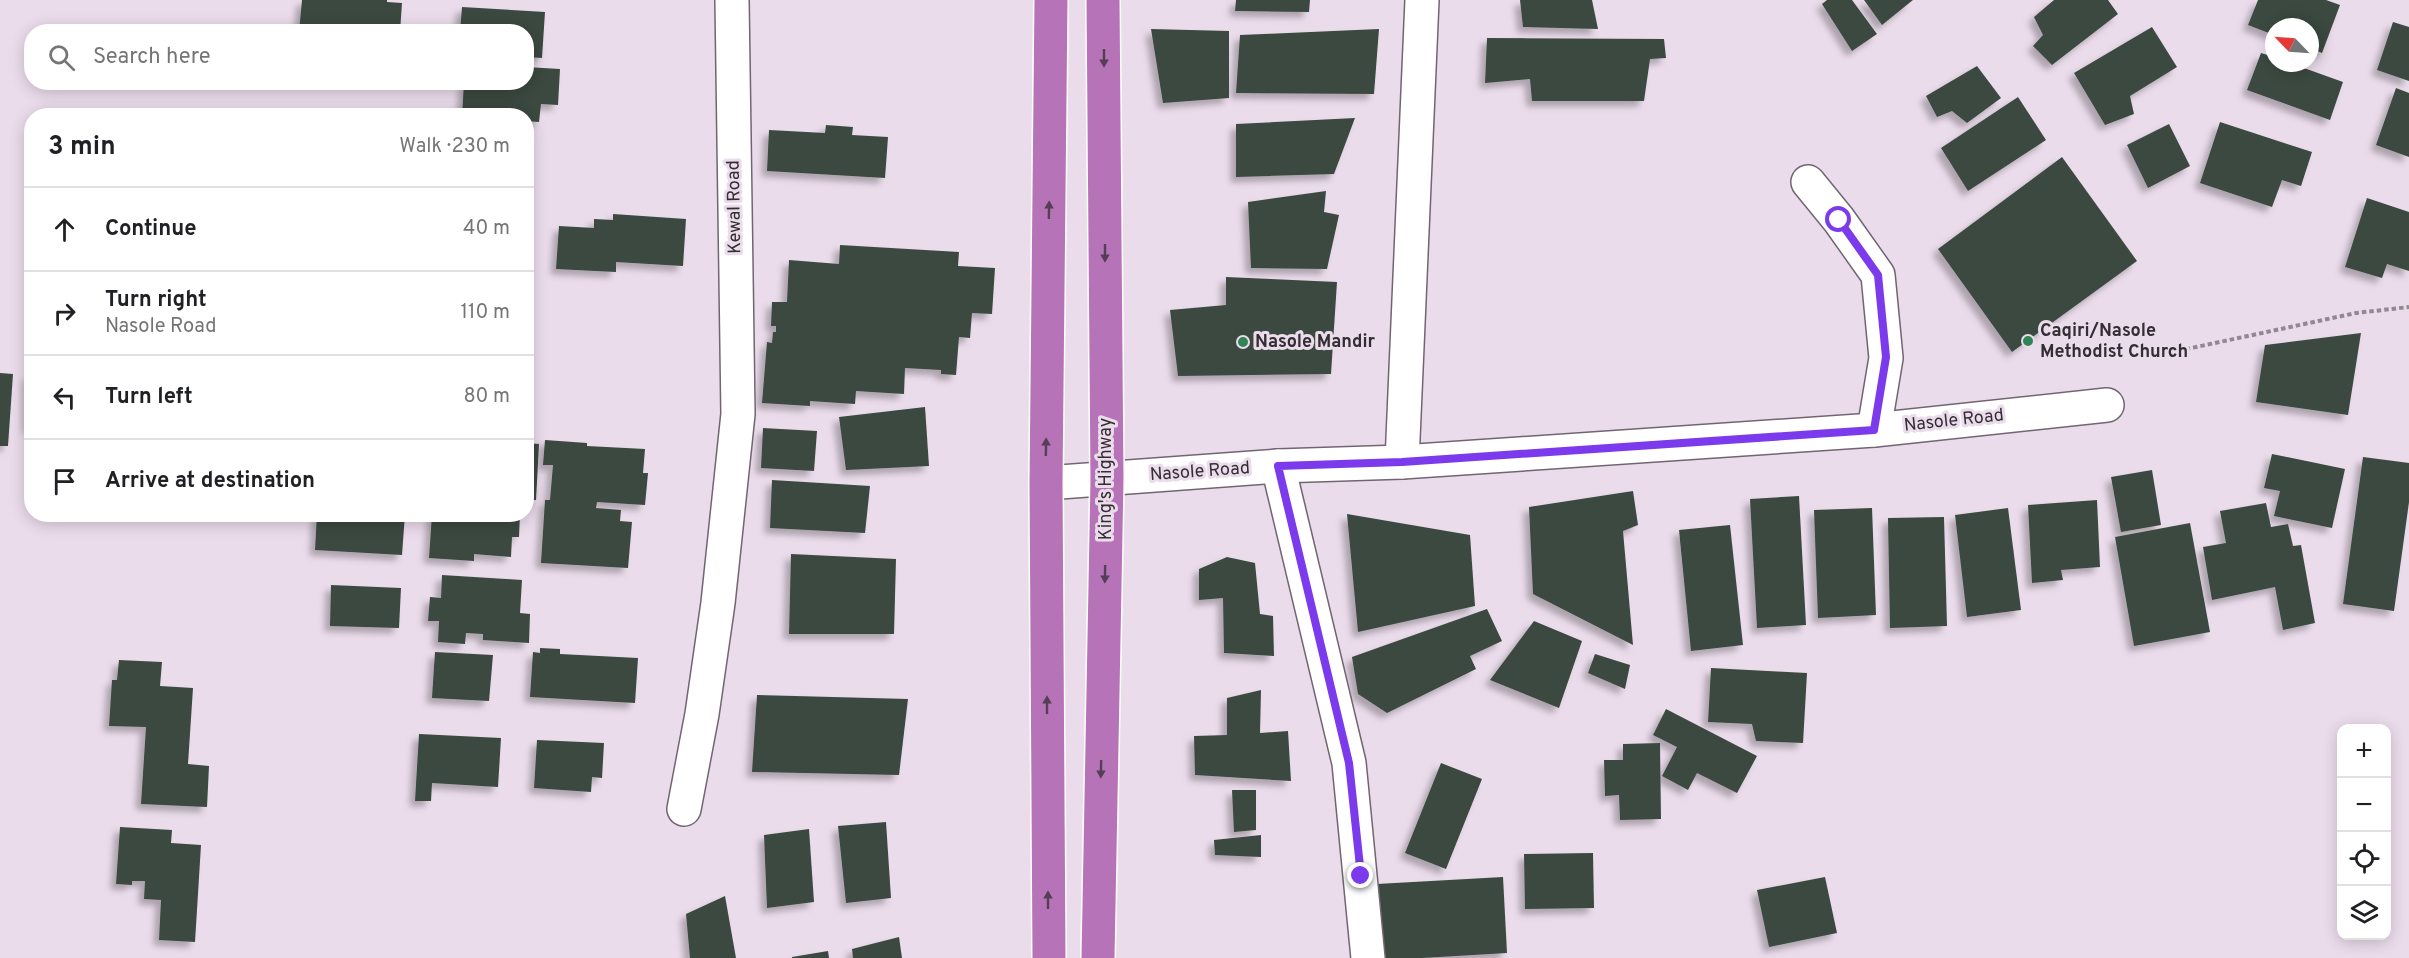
<!DOCTYPE html>
<meta charset="utf-8">
<style>
body{margin:0;font-family:Overpass,sans-serif;background:#f6f6f6;color:#202124}
.controls{position:absolute;right:18px;bottom:18px;display:grid;overflow:hidden;border-radius:12px;box-shadow:0 3px 15px #0003}
.controls button{width:54px;height:54px;display:grid;place-items:center;padding:0;border:0;border-bottom:2px solid #e0e0e0;background:#fff;color:#202124;font:30px sans-serif}
.compass{position:absolute;left:2265px;top:18px;width:54px;height:54px;border-radius:50%;background:#fff;box-shadow:0 3px 15px #0003;rotate:295deg}
.stop{position:absolute;width:18px;height:18px;margin:-14px;border:4px solid #7c3aed;border-radius:50%;background:#fff}
.stop.end{background:#7c3aed;border-color:#fff;box-shadow:0 2px 6px #0008}
.list{margin:0;padding:0;list-style:none}
h2{display:flex;justify-content:space-between;align-items:center;height:78px;margin:0;padding:0 24px;font-size:26px}
h2 small{font-size:20px;font-weight:400;color:#757577}
.list li{display:grid;grid-template-columns:39px 1fr auto;gap:18px;align-items:center;box-sizing:border-box;height:84px;padding:0 24px;border-top:2px solid #e0e0e0}
.list b{display:block;font-size:22px;white-space:nowrap}
.list p{margin:0;font-size:20px;white-space:nowrap;color:#757577}
.list em{font-size:20px;font-style:normal;color:#757577}
.icon{flex:none;width:33px;height:33px;fill:none;stroke:currentColor;stroke-width:2;stroke-linecap:round;stroke-linejoin:round}
.map{position:relative;flex:none;width:2409px;height:958px;overflow:hidden}
.search{position:absolute;background:#fff;box-shadow:0 3px 15px #0003;left:24px;top:24px;width:510px;height:66px;display:flex;align-items:center;gap:15px;box-sizing:border-box;padding:0 21px;border-radius:24px;color:#757577;font-size:22px}
.panel{position:absolute;background:#fff;box-shadow:0 3px 15px #0003;left:24px;top:108px;width:510px;height:414px;border-radius:24px}
.map>svg:first-child{display:block}
.building{fill:#3b4a40;filter:url(#shadow)}
.lines{fill:none;stroke-linecap:round;stroke-linejoin:round}
.minor-casing{stroke:#726572;stroke-width:36}
.highway-casing{stroke:#fff;stroke-width:36}
.path{stroke:#928892;stroke-width:4;stroke-dasharray:4.5 3;stroke-linecap:butt}
.minor{stroke:#fff;stroke-width:33}
.highway{stroke:#b773b7;stroke-width:33}
.oneway{fill:#543f54}
.route{stroke:#7c3aed;stroke-width:8}
.poi-dot{fill:#308457;stroke:#ebdceb;stroke-width:2}
.labels{text-anchor:middle;dominant-baseline:central;stroke-width:6;stroke-linejoin:round;paint-order:stroke}
.street-label{font-size:18px;fill:#332e33;stroke:#ebdceb}
.poi-label{font-size:18px;font-weight:bold;fill:#332e33;stroke:#ebdceb;text-anchor:start}
</style>
<div class="map">
<svg width="2409" height="958" viewBox="0 0 2409 958">
<defs>
<filter id="shadow"><feDropShadow dx="-5.5" dy="5.5" stdDeviation="3" flood-color="#0004"/></filter>
</defs>
<rect width="100%" height="100%" fill="#ebdceb"/>
<g class="building">
<polygon points="302,0 387,0 387,2 402,3 400,32 299,32"/>
<polygon points="1236,0 1310,0 1309,12 1235,11"/>
<polygon points="1520,0 1592,0 1598,29 1523,27"/>
<polygon points="1827,0 1852,0 1877,34 1852,51 1822,4"/>
<polygon points="1864,0 1913,0 1882,25"/>
<polygon points="2054,0 2108,0 2118,14 2052,65 2033,46 2043,35 2034,17"/>
<polygon points="2258,0 2326,0 2340,5 2322,53 2310,48 2310,27 2274,27 2274,35 2248,25"/>
<polygon points="462,7 545,12 542,58 526,57 526,32 460,32"/>
<polygon points="2393,22 2409,27 2409,81 2377,70"/>
<polygon points="2152,27 2177,67 2130,96 2134,114 2105,125 2074,73"/>
<polygon points="1151,29 1229,31 1229,98 1163,103"/>
<polygon points="1379,29 1374,94 1236,93 1240,35"/>
<polygon points="1487,38 1664,39 1666,58 1650,59 1644,101 1532,101 1530,79 1485,83"/>
<polygon points="2261,53 2274,57 2274,63 2290,63 2343,82 2330,120 2247,90"/>
<polygon points="1977,66 2001,98 1967,123 1952,111 1937,117 1926,96"/>
<polygon points="526,67 560,69 558,105 541,104 539,122 526,121 526,116 462,116 464,82 526,82"/>
<polygon points="2396,88 2409,93 2409,157 2376,145"/>
<polygon points="2018,97 2046,140 1968,191 1941,148"/>
<polygon points="1355,118 1334,174 1236,177 1236,124"/>
<polygon points="2220,122 2312,152 2301,186 2282,180 2272,207 2200,183"/>
<polygon points="2169,124 2190,166 2148,188 2127,145"/>
<polygon points="826,125 853,127 852,135 888,137 885,178 767,171 769,130 825,133"/>
<polygon points="2062,157 2137,261 2012,352 1938,249"/>
<polygon points="1326,191 1324,212 1339,215 1327,269 1251,268 1248,202"/>
<polygon points="2367,198 2409,212 2409,271 2387,264 2382,278 2345,267"/>
<rect x="526" y="212" width="4" height="49"/>
<polygon points="613,214 686,219 683,266 616,262 616,272 556,269 559,226 594,228 594,219 613,220"/>
<polygon points="840,245 959,252 958,266 995,268 992,314 972,313 970,338 959,337 956,375 941,374 941,370 905,368 904,394 856,391 855,404 810,401 810,406 762,403 767,342 772,343 773,332 776,332 776,326 771,326 772,302 787,302 789,260 839,264"/>
<polygon points="1226,277 1337,282 1331,374 1178,376 1170,310 1226,305"/>
<polygon points="2361,333 2348,415 2256,402 2265,345"/>
<polygon points="0,373 13,374 8,446 0,446"/>
<rect x="28" y="375" width="4" height="53"/>
<polygon points="925,407 929,466 846,470 839,417"/>
<polygon points="763,428 817,431 814,471 761,468"/>
<polygon points="545,440 587,443 587,446 645,449 643,473 648,473 645,505 597,502 596,508 621,510 620,521 632,522 628,568 541,563 545,500 550,500 553,465 543,465"/>
<polygon points="526,443 539,444 536,500 526,500"/>
<polygon points="2272,454 2345,469 2332,528 2274,516 2280,491 2264,488"/>
<polygon points="2363,457 2409,463 2409,502 2394,611 2343,604"/>
<polygon points="2152,470 2161,525 2121,532 2111,477"/>
<polygon points="772,480 870,486 865,533 770,528"/>
<polygon points="1633,491 1638,525 1623,531 1633,645 1533,594 1529,507"/>
<polygon points="1799,496 1806,625 1757,628 1750,499"/>
<polygon points="2097,500 2100,567 2061,570 2063,580 2032,583 2028,505"/>
<polygon points="2266,503 2271,527 2288,524 2293,546 2301,545 2315,623 2283,630 2275,587 2212,600 2203,547 2226,543 2220,511"/>
<polygon points="1872,508 1876,615 1818,618 1814,510"/>
<polygon points="2008,508 2021,610 1967,617 1955,515"/>
<polygon points="317,514 405,514 402,555 315,550"/>
<polygon points="432,514 520,514 519,537 512,537 511,557 474,554 474,561 429,558"/>
<polygon points="1347,514 1470,535 1475,606 1358,632"/>
<polygon points="1944,517 1947,626 1890,628 1888,518"/>
<polygon points="2190,523 2210,632 2134,646 2115,537"/>
<polygon points="1730,525 1743,645 1691,651 1679,530"/>
<polygon points="791,554 896,559 894,634 789,634"/>
<polygon points="1227,557 1255,563 1260,614 1273,616 1274,656 1224,653 1223,598 1199,600 1199,569"/>
<polygon points="442,575 522,580 520,613 530,614 529,643 483,640 483,634 466,633 465,644 438,642 439,621 428,621 430,597 441,598"/>
<polygon points="331,585 401,588 399,628 330,626"/>
<polygon points="1487,609 1502,641 1470,656 1476,669 1387,713 1358,694 1352,657"/>
<polygon points="1534,621 1582,641 1559,708 1490,680"/>
<polygon points="540,648 560,649 560,654 638,658 635,703 530,697 533,652 540,653"/>
<polygon points="435,652 493,655 489,701 432,698"/>
<polygon points="1595,654 1630,665 1625,689 1588,673"/>
<polygon points="119,660 162,662 160,686 193,688 188,764 209,766 207,807 141,804 146,727 109,726 112,680 117,680"/>
<polygon points="1711,668 1807,673 1803,743 1756,741 1752,724 1708,722"/>
<polygon points="1261,690 1260,733 1288,731 1291,781 1195,775 1194,736 1227,735 1227,698"/>
<polygon points="757,695 908,699 899,775 752,772"/>
<polygon points="1666,709 1757,756 1737,793 1697,773 1688,790 1662,776 1677,747 1653,735"/>
<polygon points="419,734 501,738 498,787 432,783 431,801 415,801"/>
<polygon points="537,740 604,743 602,778 592,777 591,792 534,788"/>
<polygon points="1660,743 1661,819 1620,820 1619,795 1605,796 1604,760 1623,760 1623,744"/>
<polygon points="1441,763 1482,779 1446,869 1405,853"/>
<polygon points="1232,790 1256,790 1256,830 1234,832"/>
<polygon points="886,822 891,898 846,903 838,826"/>
<polygon points="120,827 172,830 171,843 201,845 195,942 159,940 161,900 144,899 145,881 132,881 132,885 116,884"/>
<polygon points="809,829 814,902 767,908 764,835"/>
<polygon points="1261,835 1261,857 1215,855 1214,840"/>
<polygon points="1593,853 1594,908 1525,909 1524,854"/>
<polygon points="1503,877 1507,953 1422,958 1382,958 1377,884"/>
<polygon points="1825,877 1837,933 1769,947 1757,890"/>
<polygon points="725,896 736,958 690,958 686,914"/>
<polygon points="899,937 902,958 853,958 852,949"/>
<polygon points="828,951 829,958 792,958 792,957"/>
</g>
<g class="lines">
<g class="minor-casing">
<g id="minor">
<polyline points="1808,182 1839,220 1878,275 1886,358 1874,430"/>
<polyline points="1402,462 1422,0"/>
<polyline points="1278,466 1349,763 1368,958"/>
<polyline points="1046,483 1278,466 1402,462 1874,430 2107,405"/>
<polyline points="684,809 702,714 718,603 738,414 732,0"/>
</g>
</g>
<g class="highway-casing">
<g id="highway">
<polyline points="1049,958 1046,483 1051,0"/>
<polyline points="1098,958 1107,479 1103,0"/>
</g>
</g>
<polyline class="path" points="2149,357 2356,313 2409,307"/>
<use href="#minor" class="minor"/>
<use href="#highway" class="highway"/>
</g>
<defs><path id="oneway-solid" d="M-6-.8H1V-3.2L6.5 0L1 3.2V.8H-6Z" transform="scale(1.5)"/></defs>
<g class="oneway">
<use href="#oneway-solid" transform="translate(1104 58) rotate(90)"/>
<use href="#oneway-solid" transform="translate(1049 210) rotate(-89)"/>
<use href="#oneway-solid" transform="translate(1105 253) rotate(90)"/>
<use href="#oneway-solid" transform="translate(1046 447) rotate(-89)"/>
<use href="#oneway-solid" transform="translate(1105 574) rotate(91)"/>
<use href="#oneway-solid" transform="translate(1047 705) rotate(-90)"/>
<use href="#oneway-solid" transform="translate(1101 769) rotate(91)"/>
<use href="#oneway-solid" transform="translate(1048 900) rotate(-90)"/>
</g>
<g class="lines">
<polyline class="route" points="1361,876 1349,763 1278,466 1402,462 1874,430 1886,357 1878,275 1839,220"/>
</g>
<g class="poi-dot">
<circle cx="2028" cy="341" r="6"/>
<circle cx="1243" cy="342" r="6"/>
</g>
<g class="labels">
<g class="street-label">
<text transform="translate(735 207) rotate(-91)">Kewal Road</text>
<text transform="translate(1954 421) rotate(-6)">Nasole Road</text>
<text transform="translate(1200 472) rotate(-4)">Nasole Road</text>
<text transform="translate(1106 479) rotate(-90)">King's Highway</text>
</g>
<g class="poi-label">
<text x="2040" y="331">Caqiri/Nasole<tspan x="2040" dy="21">Methodist Church</tspan></text>
<text x="1255" y="342">Nasole Mandir</text>
</g>
</g>
</svg>
<div class="controls">
<button>+</button>
<button>−</button>
<button><svg class="icon" aria-label="locate" viewBox="0 0 24 24"><circle cx="12" cy="12" r="6"/><path d="M12 2v4M12 18v4M2 12h4M18 12h4"/></svg></button>
<button><svg class="icon" aria-label="layers" viewBox="0 0 24 24"><path d="M12 4l9 5-9 5-9-5zM3 14l9 5 9-5"/></svg></button>
</div>
<svg class="compass" viewBox="-18 -18 36 36"><path d="M0-13l5 13h-10z" fill="#e53935"/><path d="M0 13l5-13h-10z" fill="#757577"/></svg>
<div class="stop" style="left:1839px;top:220px"></div>
<div class="stop end" style="left:1361px;top:876px"></div>
<div class="search"><svg class="icon" aria-label="search" viewBox="0 0 24 24"><circle cx="10" cy="10" r="6"/><path d="M15 15l6 6"/></svg>Search here</div>
<section class="panel">
<h2>3 min<small>Walk · 230 m</small></h2>
<ul class="list">
<li><svg class="icon" aria-label="ahead" viewBox="0 0 24 24"><path d="M12 20V5M6 11l6-6 6 6"/></svg><div><b>Continue</b></div><em>40 m</em></li>
<li><svg class="icon" aria-label="right" viewBox="0 0 24 24"><path d="M7 20v-9h11M14 6l5 5-5 5"/></svg><div><b>Turn right</b><p>Nasole Road</p></div><em>110 m</em></li>
<li><svg class="icon" aria-label="left" viewBox="0 0 24 24"><path d="M17 20v-9H6M10 6l-5 5 5 5"/></svg><div><b>Turn left</b></div><em>80 m</em></li>
<li><svg class="icon" aria-label="arrive" viewBox="0 0 24 24"><path d="M6 21V4h12l-3 4 3 4H6"/></svg><div><b>Arrive at destination</b></div></li>
</ul>
</section>
</div>
